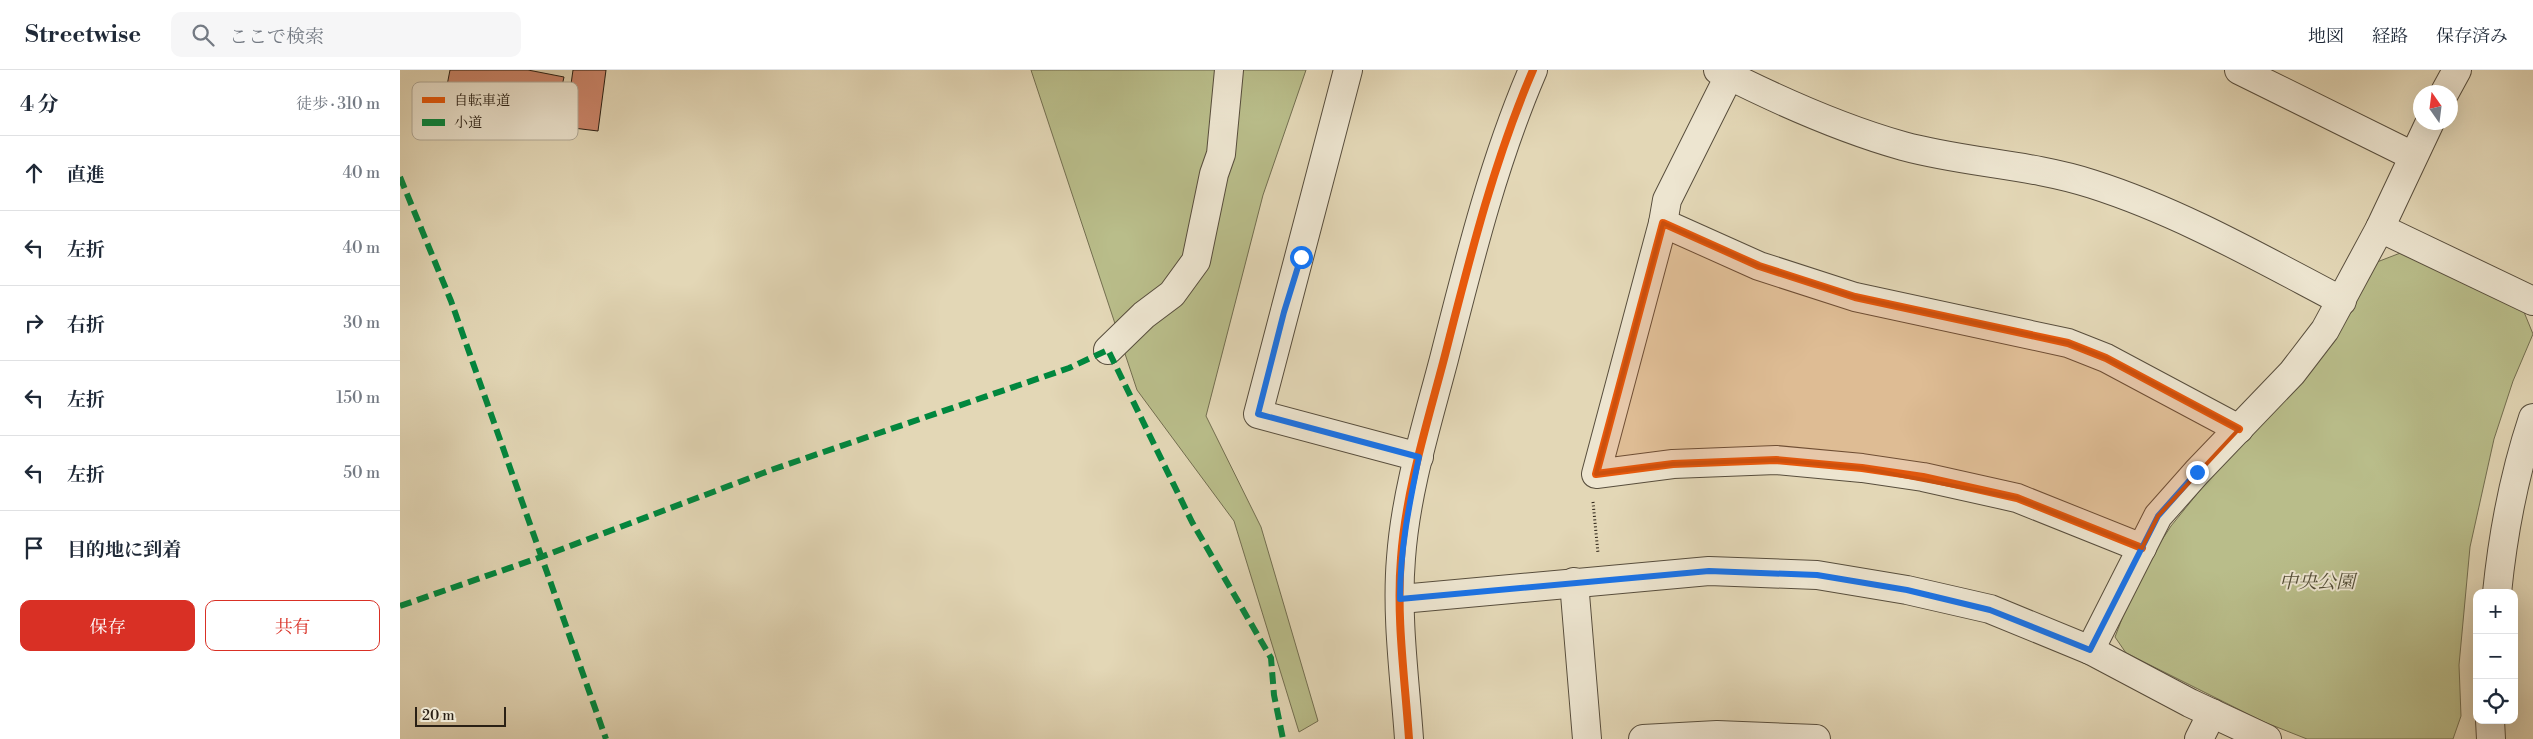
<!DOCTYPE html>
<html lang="ja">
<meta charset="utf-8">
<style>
body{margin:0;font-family:"Libre Bodoni","Noto Serif JP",serif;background:#f6f6f7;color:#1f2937}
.controls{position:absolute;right:15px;bottom:15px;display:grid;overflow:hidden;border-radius:10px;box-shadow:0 5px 20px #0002}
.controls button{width:45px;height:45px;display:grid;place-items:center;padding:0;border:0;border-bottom:1px solid #e0e1e3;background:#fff;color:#1f2937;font:25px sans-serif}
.compass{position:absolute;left:2013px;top:15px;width:45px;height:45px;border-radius:50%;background:#fff;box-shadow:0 5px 20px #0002;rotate:346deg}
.scale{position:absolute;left:15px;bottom:12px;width:91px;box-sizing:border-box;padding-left:5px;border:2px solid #2a2015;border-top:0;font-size:14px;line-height:18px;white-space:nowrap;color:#2a2015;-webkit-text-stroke:4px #ede5d0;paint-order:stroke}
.stop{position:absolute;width:15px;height:15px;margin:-11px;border:4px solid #1a73e8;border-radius:50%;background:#fff}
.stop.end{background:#1a73e8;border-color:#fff;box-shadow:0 1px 5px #0008}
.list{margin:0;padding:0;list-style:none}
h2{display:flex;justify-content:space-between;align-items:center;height:65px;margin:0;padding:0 20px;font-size:21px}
h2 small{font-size:16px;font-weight:400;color:#747a83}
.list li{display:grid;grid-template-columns:32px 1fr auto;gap:15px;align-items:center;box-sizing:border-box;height:75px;padding:0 20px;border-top:1px solid #e0e1e3}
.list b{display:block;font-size:19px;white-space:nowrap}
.list em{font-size:16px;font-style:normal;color:#747a83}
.actions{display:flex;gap:10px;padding:15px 20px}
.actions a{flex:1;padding:11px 0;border:1px solid #d93025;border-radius:10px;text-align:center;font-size:18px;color:#d93025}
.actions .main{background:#d93025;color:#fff}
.icon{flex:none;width:28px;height:28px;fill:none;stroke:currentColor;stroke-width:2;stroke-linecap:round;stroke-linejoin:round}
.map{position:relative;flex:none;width:2133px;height:669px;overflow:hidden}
header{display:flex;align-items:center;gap:30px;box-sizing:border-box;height:70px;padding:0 25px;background:#fff;border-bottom:1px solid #e0e1e3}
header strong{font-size:24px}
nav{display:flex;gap:28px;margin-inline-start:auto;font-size:18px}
.search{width:350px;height:45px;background:#f6f6f7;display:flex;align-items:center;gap:12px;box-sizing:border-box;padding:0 18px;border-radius:10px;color:#747a83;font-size:19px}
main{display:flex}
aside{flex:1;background:#fff}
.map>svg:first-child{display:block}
.green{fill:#b9bd8a;stroke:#726e50}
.building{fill:#cc866b;stroke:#2a2015}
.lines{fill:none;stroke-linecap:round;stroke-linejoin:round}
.minor-casing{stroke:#584e3d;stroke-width:30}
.path{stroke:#2a2015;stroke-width:3;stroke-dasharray:1 2.5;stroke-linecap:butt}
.minor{stroke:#ede5d0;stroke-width:28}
.quiet{stroke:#00873e;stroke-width:6;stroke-dasharray:12 6;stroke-linecap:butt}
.cycleway-casing{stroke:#ede5d0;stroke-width:11}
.cycleway{stroke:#e8590c;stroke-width:8}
.route{stroke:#1a73e8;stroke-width:6}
.marked{fill:#cc500d;fill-opacity:0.2;stroke:#cc500d;stroke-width:4;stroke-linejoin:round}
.labels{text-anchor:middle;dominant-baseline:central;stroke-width:4;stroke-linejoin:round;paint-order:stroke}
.park-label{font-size:19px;font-style:italic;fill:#554f38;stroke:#ede5d0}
.key{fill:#ede5d0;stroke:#b2aa98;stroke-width:1}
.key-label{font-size:14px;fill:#2a2015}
</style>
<header>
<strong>Streetwise</strong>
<div class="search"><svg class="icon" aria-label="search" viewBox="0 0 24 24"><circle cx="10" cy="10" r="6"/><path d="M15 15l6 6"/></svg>ここで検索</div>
<nav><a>地図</a><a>経路</a><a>保存済み</a></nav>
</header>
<main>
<aside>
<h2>4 分<small>徒歩 · 310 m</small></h2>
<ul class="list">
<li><svg class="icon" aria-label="ahead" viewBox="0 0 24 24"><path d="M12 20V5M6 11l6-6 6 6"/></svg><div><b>直進</b></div><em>40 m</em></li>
<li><svg class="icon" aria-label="left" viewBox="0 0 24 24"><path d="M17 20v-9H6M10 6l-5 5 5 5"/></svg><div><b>左折</b></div><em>40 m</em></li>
<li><svg class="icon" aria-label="right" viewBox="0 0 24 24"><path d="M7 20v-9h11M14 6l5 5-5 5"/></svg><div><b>右折</b></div><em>30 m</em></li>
<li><svg class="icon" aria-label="left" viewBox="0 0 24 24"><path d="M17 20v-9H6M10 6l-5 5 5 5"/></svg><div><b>左折</b></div><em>150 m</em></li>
<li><svg class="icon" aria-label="left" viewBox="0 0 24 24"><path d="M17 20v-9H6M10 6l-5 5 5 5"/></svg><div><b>左折</b></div><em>50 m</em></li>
<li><svg class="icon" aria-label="arrive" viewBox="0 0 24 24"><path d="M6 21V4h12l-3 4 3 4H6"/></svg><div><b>目的地に到着</b></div></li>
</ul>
<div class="actions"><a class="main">保存</a><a>共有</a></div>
</aside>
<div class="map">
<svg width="2133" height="669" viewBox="0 0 2133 669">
<rect width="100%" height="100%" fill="#e3d7b6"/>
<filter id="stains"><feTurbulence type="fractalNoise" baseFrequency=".004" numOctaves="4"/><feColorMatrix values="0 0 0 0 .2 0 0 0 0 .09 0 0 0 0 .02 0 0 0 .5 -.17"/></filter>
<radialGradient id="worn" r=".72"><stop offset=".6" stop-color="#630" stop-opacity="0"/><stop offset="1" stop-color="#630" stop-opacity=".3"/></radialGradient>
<g class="green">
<polygon points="631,0 906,0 863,125 806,346 861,457 918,651 899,662 834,451 737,320"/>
<polygon points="2003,182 2124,242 2133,264 2113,311 2094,369 2070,477 2059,595 2061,646 2053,669 1907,669 1864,652 1726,583 1715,567 1723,546 1754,482 1771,456 1814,403 1905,309 1932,272 1977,192"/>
</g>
<g class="building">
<polygon points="50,0 128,0 164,7 153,57 43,36"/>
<polygon points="173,0 206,0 198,61 165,57"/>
</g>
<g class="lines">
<g class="minor-casing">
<g id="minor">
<polyline points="948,0 858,344 1019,387"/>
<path d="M1318,0C1377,30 1439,58 1503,76C1565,93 1630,94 1692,114C1780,142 1860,188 1942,231"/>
<polyline points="1839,0 2013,86"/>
<polyline points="2045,22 2057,0"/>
<polyline points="1263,153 1267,130 1329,6"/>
<polyline points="1980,158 2133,231"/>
<polyline points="708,280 744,245 772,224 796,191 814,104 821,84 829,0"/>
<polyline points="1742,478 1617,428 1523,407 1462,398 1376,390 1273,394 1196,404 1263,153 1359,196 1455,227 1668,273 1706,288 1839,359"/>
<polyline points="1174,512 1187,669"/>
<path d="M2097,523C2103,463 2114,405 2133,348"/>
<polyline points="1001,529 1309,501 1417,505 1507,520 1590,539 1690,580 1790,633 1867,669"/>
<polyline points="1690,580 1758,446 1797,402 1892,303 1925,260 1980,158 2030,52"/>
<polyline points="2090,650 2091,669"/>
<path d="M1009,669C1005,610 996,547 1001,488C1006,420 1027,354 1044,289C1069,191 1093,93 1133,0"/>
<polyline points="1243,669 1317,665 1416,669"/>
<polyline points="1799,669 1812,643"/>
</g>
</g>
<polyline class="path" points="1193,432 1198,483"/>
<use href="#minor" class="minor"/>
<g class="quiet">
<polyline points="0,107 51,231 206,669"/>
<polyline points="0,536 141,487 371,400 669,298 708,280 792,452 871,588 874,625 883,669"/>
</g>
<g class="cycleway-casing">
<g id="cycleway">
<polyline points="1742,478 1617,428 1523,407 1462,398 1376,390 1273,394 1196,404 1263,153 1359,196 1455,227 1668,273 1706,288 1839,359"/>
<path d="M1009,669C1005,610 996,547 1001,488C1006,420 1027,354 1044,289C1069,191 1093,93 1133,0"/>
</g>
</g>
<use href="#cycleway" class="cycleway"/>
</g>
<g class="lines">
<path class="route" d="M901,187L884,242L858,344L1019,387C1009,435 1000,480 1000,529L1309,501L1417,505L1507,520L1590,540L1690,580L1758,446L1797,402"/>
</g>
<path class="marked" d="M1263,153L1359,196L1455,227L1668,273L1706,288L1839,359L1758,446L1742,478L1617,428L1462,398L1376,390L1273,394L1196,404Z"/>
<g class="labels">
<g class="park-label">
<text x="1917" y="512">中央公園</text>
</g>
</g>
<rect x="12" y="12" width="166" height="58" rx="8" class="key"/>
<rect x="22" y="27" width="23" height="6" fill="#e8590c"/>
<rect x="22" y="49" width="23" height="7" fill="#00873e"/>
<g class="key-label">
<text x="54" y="35">自転車道</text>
<text x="54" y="57">小道</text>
</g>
<rect width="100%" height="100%" filter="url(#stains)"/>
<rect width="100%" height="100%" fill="url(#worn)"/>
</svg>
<div class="controls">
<button>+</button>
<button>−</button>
<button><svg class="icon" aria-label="locate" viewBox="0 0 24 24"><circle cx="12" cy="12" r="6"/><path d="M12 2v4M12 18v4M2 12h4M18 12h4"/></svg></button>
</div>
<svg class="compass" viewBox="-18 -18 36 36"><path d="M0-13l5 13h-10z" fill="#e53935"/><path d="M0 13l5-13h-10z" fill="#747a83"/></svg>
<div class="scale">20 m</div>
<div class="stop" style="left:901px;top:187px"></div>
<div class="stop end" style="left:1797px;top:402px"></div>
</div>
</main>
